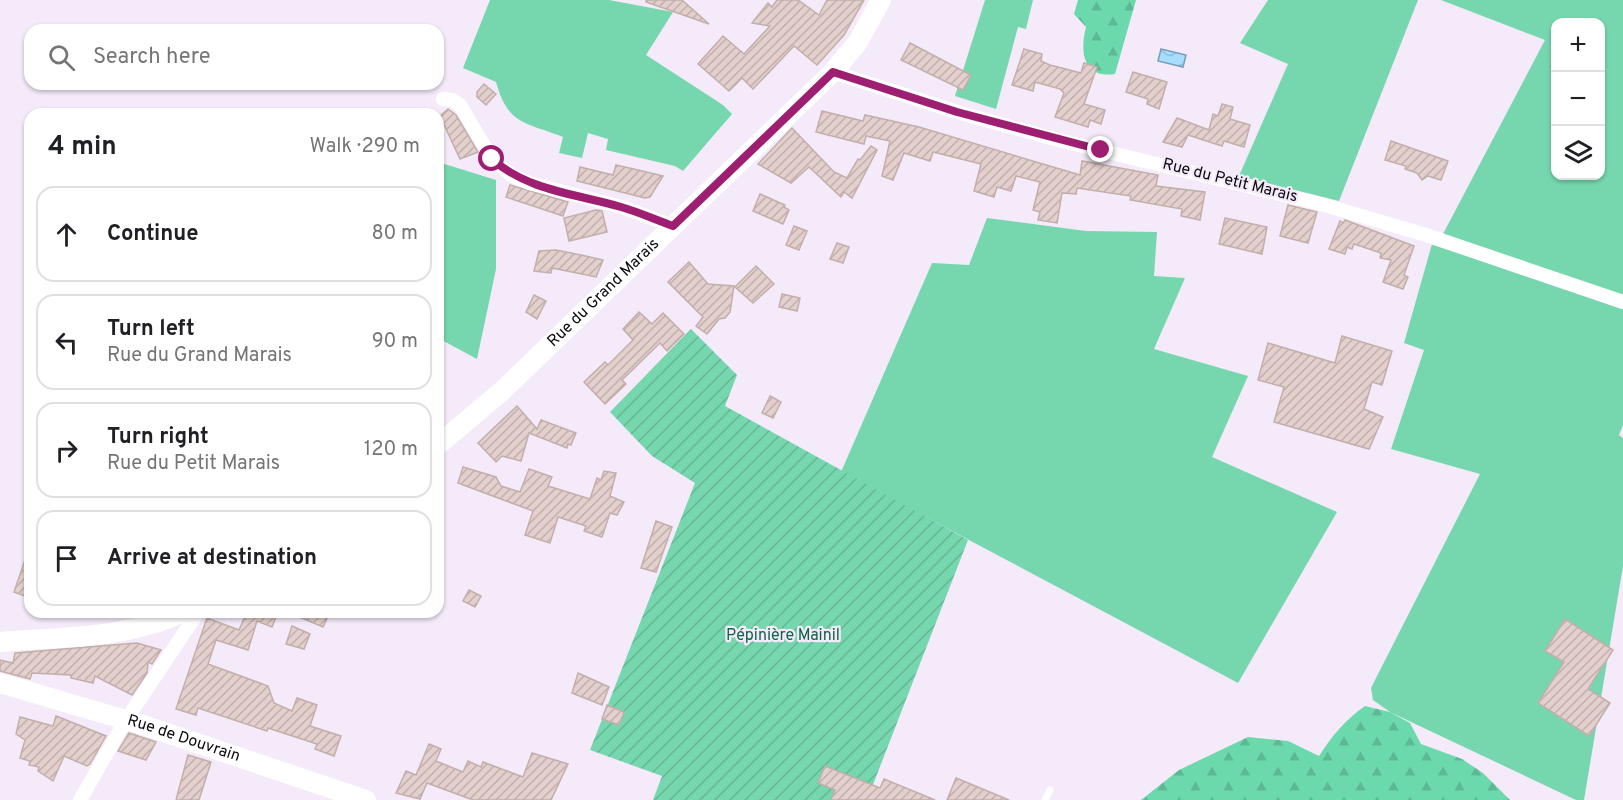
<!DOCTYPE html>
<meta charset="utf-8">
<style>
body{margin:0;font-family:Overpass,sans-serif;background:#f6f6f6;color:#202124}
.controls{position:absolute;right:18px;top:18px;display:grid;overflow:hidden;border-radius:12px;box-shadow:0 2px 4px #0004}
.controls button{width:54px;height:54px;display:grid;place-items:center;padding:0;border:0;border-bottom:2px solid #e0e0e0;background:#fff;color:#202124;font:30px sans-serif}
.stop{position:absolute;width:18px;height:18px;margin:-14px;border:4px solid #9e1e71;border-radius:50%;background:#fff}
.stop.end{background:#9e1e71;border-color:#fff;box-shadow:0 2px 6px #0008}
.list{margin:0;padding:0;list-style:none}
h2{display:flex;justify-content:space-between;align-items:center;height:78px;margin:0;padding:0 24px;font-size:26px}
h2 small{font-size:20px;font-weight:400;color:#757577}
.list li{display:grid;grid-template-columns:39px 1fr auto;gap:18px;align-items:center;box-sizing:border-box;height:96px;margin:0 12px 12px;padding:0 12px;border:2px solid #e0e0e0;border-radius:18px}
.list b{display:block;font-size:22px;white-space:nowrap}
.list p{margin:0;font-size:20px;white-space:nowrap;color:#757577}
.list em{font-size:20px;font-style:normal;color:#757577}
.icon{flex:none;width:33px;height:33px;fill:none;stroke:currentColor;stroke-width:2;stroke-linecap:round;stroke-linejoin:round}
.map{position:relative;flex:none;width:1623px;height:800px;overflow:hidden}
.search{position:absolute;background:#fff;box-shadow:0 2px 4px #0004;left:24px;top:24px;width:420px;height:66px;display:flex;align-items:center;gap:15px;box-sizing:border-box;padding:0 21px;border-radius:18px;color:#757577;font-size:22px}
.panel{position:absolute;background:#fff;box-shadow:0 2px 4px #0004;left:24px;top:108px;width:420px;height:510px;border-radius:18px}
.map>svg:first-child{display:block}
.grass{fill:#76d7ae;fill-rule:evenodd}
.forest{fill:url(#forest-firs)}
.garden{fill:url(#garden-furrows)}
.water{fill:url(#water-waves);stroke:#799eb6;stroke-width:1.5}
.building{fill:url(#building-hatch);stroke:#c2afab;stroke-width:1.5}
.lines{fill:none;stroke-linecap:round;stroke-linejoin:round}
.lane{stroke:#fff;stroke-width:7}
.street{stroke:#fff;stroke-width:14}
.secondary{stroke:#fff;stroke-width:20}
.route{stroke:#9e1e71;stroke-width:8}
.labels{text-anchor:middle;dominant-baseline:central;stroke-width:4.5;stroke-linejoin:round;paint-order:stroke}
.street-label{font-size:16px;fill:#0d0a0f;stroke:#f4eaf9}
.park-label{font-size:16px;fill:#0f6448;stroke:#f4eaf9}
</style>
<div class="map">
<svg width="1623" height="800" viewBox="0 0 1623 800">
<defs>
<pattern id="forest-firs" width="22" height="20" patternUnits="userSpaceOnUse" patternTransform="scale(1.5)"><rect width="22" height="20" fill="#6cd9ac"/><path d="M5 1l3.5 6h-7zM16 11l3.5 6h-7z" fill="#5cb993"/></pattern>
<pattern id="garden-furrows" width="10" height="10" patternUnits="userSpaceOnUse" patternTransform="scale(1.5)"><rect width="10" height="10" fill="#76d7ae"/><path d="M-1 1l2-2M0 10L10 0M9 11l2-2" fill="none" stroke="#65b794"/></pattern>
<pattern id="water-waves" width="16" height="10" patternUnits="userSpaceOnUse" patternTransform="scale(1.5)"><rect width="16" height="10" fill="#a7ddfe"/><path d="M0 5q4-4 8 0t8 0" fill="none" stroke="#8fbcd8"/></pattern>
<pattern id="building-hatch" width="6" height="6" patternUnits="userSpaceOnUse" patternTransform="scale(1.5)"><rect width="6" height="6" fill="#e3cfcb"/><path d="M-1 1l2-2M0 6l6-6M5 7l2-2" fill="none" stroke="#c2b0ad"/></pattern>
</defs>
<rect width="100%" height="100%" fill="#f4eaf9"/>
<g class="grass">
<path d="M490,0H609L673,12L646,55L723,105L732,114L683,171L675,166L606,150L608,139L588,133L582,158L559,153L563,137C525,122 508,125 496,82L463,68Z"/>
<polygon points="985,0 1033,0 1026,29 1018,27 996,109 955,96"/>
<polygon points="1268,0 1418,0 1339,201 1239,176 1288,64 1240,43"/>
<path d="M1441,0H1623V297L1443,234L1545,40ZM1556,22H1600V176H1556Z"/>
<polygon points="438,162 496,180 496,269 477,359 438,338"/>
<polygon points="987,218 1086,231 1157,232 1154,276 1185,278 1154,349 1248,376 1212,457 1337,512 1238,683 841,472 932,263 969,265"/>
<polygon points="1432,244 1623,309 1623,425 1619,435 1623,438 1623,566 1584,800 1576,800 1390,712 1373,700 1371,688 1376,678 1480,474 1391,449 1424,350 1404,343"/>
</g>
<g class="forest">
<path d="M1078,0H1136L1115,74C1082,79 1080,50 1086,27L1074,14Z"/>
<path d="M1365,706L1390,712L1410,723L1421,744L1462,759L1483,773L1510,800H1141L1179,770L1248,737L1288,741L1319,756C1332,736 1345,720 1365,706Z"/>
</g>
<polygon class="garden" points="691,329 737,375 725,406 968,540 867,800 653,800 662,776 590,750 695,483 652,456 610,412"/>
<polygon class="water" points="1161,49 1186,55 1183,67 1158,61"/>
<g class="building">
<polygon points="646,0 682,0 709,24 646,2"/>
<polygon points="777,0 798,0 819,15 827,0 864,0 844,35 817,65 794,46 753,89 742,78 729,91 698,64 723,36 744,54 770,26 752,23 768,3 772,7"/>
<polygon points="910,43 971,75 963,90 901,60"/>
<polygon points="1024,49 1042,54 1041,61 1050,65 1081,73 1084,63 1097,67 1084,104 1105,110 1101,124 1090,120 1088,127 1055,117 1064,93 1060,89 1035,82 1033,91 1012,85"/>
<polygon points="1133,72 1167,82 1159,109 1147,104 1148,99 1126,92"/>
<polygon points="484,84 496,94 486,105 477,97 477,92"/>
<polygon points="1222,104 1233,107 1230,119 1250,125 1244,147 1224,141 1222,146 1188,135 1182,147 1163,142 1177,118 1209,130 1213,114 1218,116"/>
<polygon points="448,109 456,115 478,152 460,159 440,116"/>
<polygon points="822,111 863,121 865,115 919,127 1080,175 1082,161 1158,175 1156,186 1205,192 1200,220 1181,216 1182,209 1130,200 1131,196 1077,188 1076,194 1062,193 1057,223 1038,220 1040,212 1033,210 1040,182 1016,176 1011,191 997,187 994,197 974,191 981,164 933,152 930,161 904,153 893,180 882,176 890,141 866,136 864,144 816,132"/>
<polygon points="792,128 834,172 847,178 858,159 860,160 871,146 877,150 852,198 844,192 841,197 809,167 791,183 758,164"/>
<polygon points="1391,141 1448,161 1441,180 1428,176 1422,180 1417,173 1405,169 1406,166 1385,160"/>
<polygon points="616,165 638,170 663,176 650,197 645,198 577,181 580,167 613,175"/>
<polygon points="510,185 568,202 563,216 506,197"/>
<polygon points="760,194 785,205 784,207 789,210 783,224 753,211"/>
<polygon points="1288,205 1317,212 1308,243 1280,236"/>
<polygon points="596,210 602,211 607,232 569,241 564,218"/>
<polygon points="1225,218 1267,227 1262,254 1219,244"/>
<polygon points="1345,220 1414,246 1404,275 1408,277 1403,289 1383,282 1391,260 1380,258 1381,253 1354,244 1352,249 1347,247 1345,254 1329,249 1340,221 1343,223"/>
<polygon points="794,226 807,231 799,250 786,245"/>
<polygon points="837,243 849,247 843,263 830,259"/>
<polygon points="556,250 581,255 603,260 596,277 552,268 551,273 534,271 539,251"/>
<polygon points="689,262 708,284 734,286 730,312 725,318 719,319 707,334 696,326 703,317 668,282"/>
<polygon points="756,266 774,284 753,303 735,287"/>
<polygon points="782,294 800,298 797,311 779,307"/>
<polygon points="534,295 546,301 537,319 526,312"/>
<polygon points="639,312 652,324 663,313 684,334 667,351 660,343 622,380 626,384 605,404 584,382 605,362 608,365 633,340 623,329"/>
<polygon points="1342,336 1392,351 1382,385 1372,382 1364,409 1383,417 1369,449 1274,422 1284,387 1258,380 1268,343 1335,363"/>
<polygon points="770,396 781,402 773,418 762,413"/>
<polygon points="517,406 537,429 541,420 576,433 571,445 568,444 567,448 529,433 521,461 502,456 496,462 478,443"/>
<polygon points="463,467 496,477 501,486 520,492 529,469 552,477 548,486 590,499 597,478 601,480 604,471 616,473 610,496 624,502 617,515 610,513 602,537 584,531 586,526 558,517 550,543 525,535 533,511 458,483"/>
<polygon points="656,521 672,527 656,572 641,568"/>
<polygon points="28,551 30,551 30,598 14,592"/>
<polygon points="469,590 481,596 475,607 463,601"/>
<polygon points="236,612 278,612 272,627 257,621 248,650 216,640 208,664 268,686 274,703 292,711 297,698 317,705 310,726 341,736 334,756 315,749 317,744 268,728 267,731 198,708 196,715 176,709 207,618 239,630 245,616"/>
<polygon points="288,612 330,612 323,627"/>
<polygon points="1565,619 1613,650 1588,689 1610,703 1589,736 1538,703 1564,662 1545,651"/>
<polygon points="292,626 310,634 304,649 286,644"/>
<polygon points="137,643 161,650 152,664 148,662 147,673 132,695 95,676 93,683 71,678 71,675 32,673 30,679 0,671 0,660 13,663 15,653"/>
<polygon points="578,673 609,687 602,705 572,693"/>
<polygon points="607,705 624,712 619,725 602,719"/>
<polygon points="56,716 106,736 90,764 87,766 64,756 53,781 38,771 39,767 29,765 30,761 20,758 25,740 16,734 20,717 53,726"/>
<polygon points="129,733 156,742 146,760 118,751"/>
<polygon points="429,744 441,749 436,761 463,772 468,761 481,767 483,762 523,777 532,753 568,764 551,800 473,800 427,783 420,799 396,793 406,771 416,775"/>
<polygon points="188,755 211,762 199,800 176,800"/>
<polygon points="825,766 880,788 884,779 935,800 831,800 835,790 818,783"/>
<polygon points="956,778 1009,800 947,800"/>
</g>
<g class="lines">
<polyline class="lane" points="1045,800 1050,790"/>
<g class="street">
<polyline points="833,72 957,112 1058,140 1321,204 1426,235 1623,302"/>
<polyline points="443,99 453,100 460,105 492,159 513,176 529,183 622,207 673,226"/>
<polyline points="80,800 126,720 198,612"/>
</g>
<g class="secondary">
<path id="s1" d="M438,445L502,391L833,72L858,42L881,0"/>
<path d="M0,642C61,637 127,639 183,612"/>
<path id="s2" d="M0,683L143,725L366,800"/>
</g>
</g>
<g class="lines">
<path class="route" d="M492,159C528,191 577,194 621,207C639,212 656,220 673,226L833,72L957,112L1101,150"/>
</g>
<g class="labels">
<g class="street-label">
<text transform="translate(1230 181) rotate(14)">Rue du Petit Marais</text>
<text stroke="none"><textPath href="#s1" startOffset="225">Rue du Grand Marais</textPath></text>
<text stroke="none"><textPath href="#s2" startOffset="192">Rue de Douvrain</textPath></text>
</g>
<g class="park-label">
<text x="783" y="636">Pépinière Mainil</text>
</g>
</g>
</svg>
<div class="controls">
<button>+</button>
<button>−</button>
<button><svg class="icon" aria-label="layers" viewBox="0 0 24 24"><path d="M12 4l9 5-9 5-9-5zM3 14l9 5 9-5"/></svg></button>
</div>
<div class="stop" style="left:492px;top:159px"></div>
<div class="stop end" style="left:1101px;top:150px"></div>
<div class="search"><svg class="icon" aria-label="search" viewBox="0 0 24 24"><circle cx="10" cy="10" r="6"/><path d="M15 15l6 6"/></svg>Search here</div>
<section class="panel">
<h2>4 min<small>Walk · 290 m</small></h2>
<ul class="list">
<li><svg class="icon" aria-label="ahead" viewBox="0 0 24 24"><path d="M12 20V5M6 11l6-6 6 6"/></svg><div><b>Continue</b></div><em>80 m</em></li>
<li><svg class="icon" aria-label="left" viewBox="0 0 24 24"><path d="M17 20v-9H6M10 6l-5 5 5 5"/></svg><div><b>Turn left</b><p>Rue du Grand Marais</p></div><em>90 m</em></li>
<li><svg class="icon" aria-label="right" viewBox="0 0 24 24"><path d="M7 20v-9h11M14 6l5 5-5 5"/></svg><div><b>Turn right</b><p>Rue du Petit Marais</p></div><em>120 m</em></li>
<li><svg class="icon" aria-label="arrive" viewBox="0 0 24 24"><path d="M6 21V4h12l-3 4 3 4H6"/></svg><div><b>Arrive at destination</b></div></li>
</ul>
</section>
</div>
